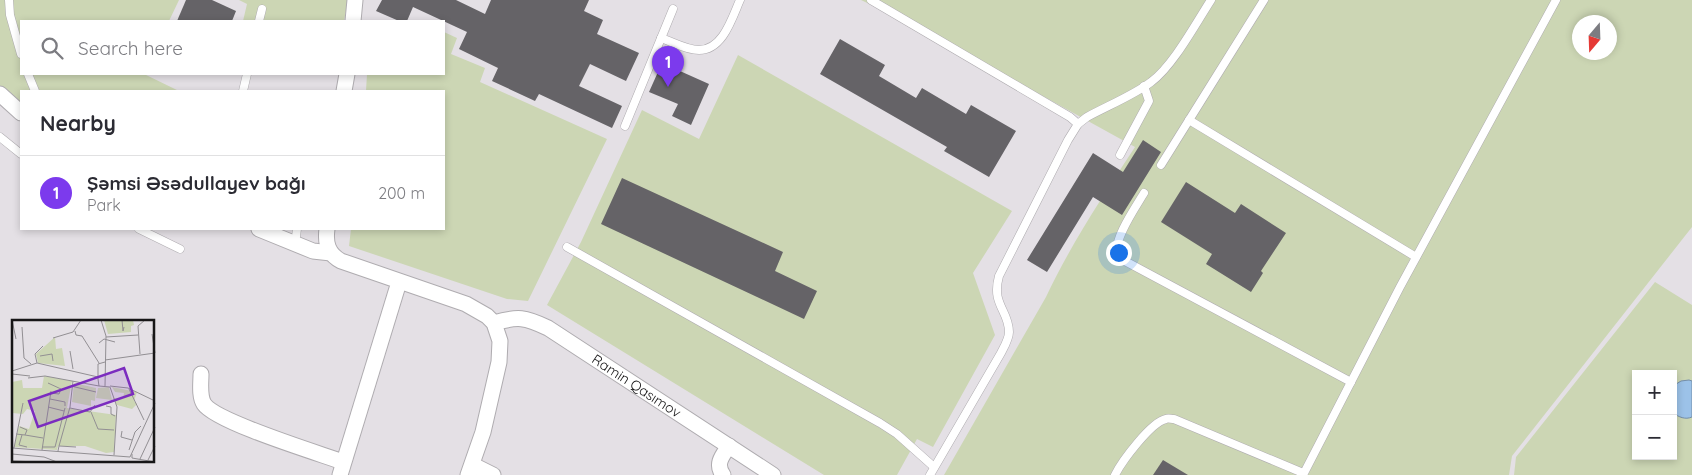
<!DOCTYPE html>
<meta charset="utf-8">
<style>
body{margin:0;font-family:Quicksand,sans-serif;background:#f7f7f7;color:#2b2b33}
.controls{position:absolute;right:15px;bottom:15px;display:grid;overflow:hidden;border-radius:0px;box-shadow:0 2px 8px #0003}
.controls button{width:45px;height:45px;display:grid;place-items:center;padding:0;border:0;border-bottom:1px solid #e1e1e2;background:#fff;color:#2b2b33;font:25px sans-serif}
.compass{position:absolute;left:1572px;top:15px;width:45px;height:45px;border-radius:50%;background:#fff;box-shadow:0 2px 8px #0003;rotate:199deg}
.you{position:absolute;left:1118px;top:252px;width:18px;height:18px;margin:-12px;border:4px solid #fff;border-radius:50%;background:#1a73e8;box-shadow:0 0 0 8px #1a73e833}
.badge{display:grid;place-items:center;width:32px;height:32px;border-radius:50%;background:#7c3aed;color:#fff;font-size:16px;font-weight:700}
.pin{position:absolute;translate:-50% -41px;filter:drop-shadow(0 1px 2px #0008)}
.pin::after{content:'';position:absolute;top:26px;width:18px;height:15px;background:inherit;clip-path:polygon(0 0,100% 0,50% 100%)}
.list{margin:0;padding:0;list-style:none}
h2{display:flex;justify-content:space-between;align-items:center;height:65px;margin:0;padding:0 20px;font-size:21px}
h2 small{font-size:16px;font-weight:400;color:#7c7c81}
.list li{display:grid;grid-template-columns:32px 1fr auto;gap:15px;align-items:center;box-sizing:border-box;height:75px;padding:0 20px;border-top:1px solid #e1e1e2}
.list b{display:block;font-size:19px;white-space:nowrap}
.list p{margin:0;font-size:16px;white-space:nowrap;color:#7c7c81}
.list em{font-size:16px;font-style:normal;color:#7c7c81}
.icon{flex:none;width:28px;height:28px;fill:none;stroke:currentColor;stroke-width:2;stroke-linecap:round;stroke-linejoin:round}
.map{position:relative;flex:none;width:1692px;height:475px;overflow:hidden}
.search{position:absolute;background:#fff;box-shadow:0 2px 8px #0003;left:20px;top:20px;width:425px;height:55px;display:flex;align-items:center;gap:12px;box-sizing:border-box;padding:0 18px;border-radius:0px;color:#7c7c81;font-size:19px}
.panel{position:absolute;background:#fff;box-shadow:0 2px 8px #0003;left:20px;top:90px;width:425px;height:140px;border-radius:0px}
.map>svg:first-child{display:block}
.green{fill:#ccd6b4;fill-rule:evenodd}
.water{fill:#9cc2e8;stroke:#748ea9}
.building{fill:#656367}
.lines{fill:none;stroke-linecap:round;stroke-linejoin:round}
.service-casing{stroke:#afacb0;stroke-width:9}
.minor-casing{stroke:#afacb0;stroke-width:17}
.service{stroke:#fff;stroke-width:8}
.minor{stroke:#fff;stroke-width:15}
.labels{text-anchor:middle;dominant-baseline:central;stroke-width:4;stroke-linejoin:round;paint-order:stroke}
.street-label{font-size:14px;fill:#171617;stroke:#e4e0e5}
.inset-road{fill:none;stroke:#928f93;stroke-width:1}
.view{fill:#7b2cbf;fill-opacity:0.15;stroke:#7b2cbf;stroke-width:2.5}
.inset-edge{fill:none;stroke:#171617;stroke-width:2.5}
</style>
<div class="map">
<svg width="1692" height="475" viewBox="0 0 1692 475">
<rect width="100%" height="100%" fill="#e4e0e5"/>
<g class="green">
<polygon points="0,0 179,0 169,21 21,21 21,74 144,74 179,91 21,91 21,105 0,86"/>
<polygon points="239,0 348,0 344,21 243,21 247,4"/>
<path d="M861,0H1692V227L1512,456L1509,475H944L1046,297C1071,244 1103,196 1135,147L923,30ZM1580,22H1610V52H1580Z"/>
<polygon points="444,32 457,38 451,54 485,68 480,82 607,139 528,301 507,299 349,246 351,229 444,229 444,91 366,91 367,74 444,74"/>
<polygon points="738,55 1012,211 973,273 995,335 933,447 917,439 897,475 824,475 547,305 581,242 642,110 699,139"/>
<path d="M1655,282L1692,305V475H1514L1516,457ZM1636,374H1673V456H1636Z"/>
</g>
<path class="water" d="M1689,380L1692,381V417C1685,420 1679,417 1673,413V386L1681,381Z"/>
<g class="building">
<polygon points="186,0 212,0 236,11 232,21 177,21"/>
<polygon points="382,0 456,0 485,14 491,0 589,0 584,11 603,20 597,34 639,53 626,81 590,64 579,86 622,106 612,128 539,94 535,101 492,81 498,68 459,49 467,32 413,7 407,21 399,21 376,11"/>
<polygon points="840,39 885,65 879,76 916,98 922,88 966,114 971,105 1016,131 989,177 944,151 947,147 820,74"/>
<polygon points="662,63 709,84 691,125 672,116 678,104 649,92"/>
<polygon points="1143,140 1161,152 1122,215 1093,197 1047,272 1027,260 1093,153 1123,172"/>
<polygon points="622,178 783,252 775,271 817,291 804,319 601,224"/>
<polygon points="1186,182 1235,213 1241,204 1286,233 1261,271 1263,273 1251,292 1206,264 1212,254 1161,222"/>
<polygon points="1163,460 1188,475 1153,475"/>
</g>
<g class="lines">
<g class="service-casing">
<g id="service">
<polyline points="9,0 10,15 21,54"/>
<polyline points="871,0 1070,117 1078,124"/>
<polyline points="259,21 262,9"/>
<path d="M661,38C673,42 686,50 699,50C723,50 732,18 740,0"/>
<polyline points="28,74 35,91"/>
<polyline points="243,91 247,74"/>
<polyline points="1189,120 1416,257"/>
<polyline points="625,126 673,9"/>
<polyline points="0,137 21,154"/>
<polyline points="1120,155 1149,101 1144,86"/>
<polyline points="1161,165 1264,0"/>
<path d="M1144,193C1137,205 1111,242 1118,255C1118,256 1122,259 1123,260L1351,382"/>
<polyline points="139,229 180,249"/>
<polyline points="295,244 297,229"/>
<polyline points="567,247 880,423 897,434 934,467"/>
<path d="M930,475L1001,353C1004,347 1009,339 1009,332C1009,310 991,305 999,276L1068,140L1078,124L1087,117C1107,106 1134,95 1151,82C1173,66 1196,23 1211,0"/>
<path d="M1115,475C1122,461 1151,422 1166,419C1168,418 1171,419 1174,419L1303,473"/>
<polyline points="1303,475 1400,287 1556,0"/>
</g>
</g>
<g class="minor-casing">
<g id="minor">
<polyline points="353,21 355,0"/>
<polyline points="344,91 347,74"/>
<polyline points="0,94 21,113"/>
<polyline points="259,229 313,251 331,253"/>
<path d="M327,229C325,243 328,254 341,261L466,304L487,316L494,323L500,341L499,362L483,432L468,475"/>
<path id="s1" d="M494,323C518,316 525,317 548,328L773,475"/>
<path d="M201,374C201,383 199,396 204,404C216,422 318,453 343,462"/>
<polyline points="473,465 493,475"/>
<polyline points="340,475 399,282"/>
<path d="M723,475C715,464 722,456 729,446"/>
</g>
</g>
<use href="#service" class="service"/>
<use href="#minor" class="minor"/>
</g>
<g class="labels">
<g class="street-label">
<text stroke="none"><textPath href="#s1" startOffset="162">Ramin Qasımov</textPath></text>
</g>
</g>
<g transform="translate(12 320)">
<rect width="142" height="142" fill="#e4e0e5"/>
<path d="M92,0H121L122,5L119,6V12L96,14ZM43,17L44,29L50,28L53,46L26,43L24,34ZM32,56L60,61L55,88L104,95L102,132L94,133L73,126H46L45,130L2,127L7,106L17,109L23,91L15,89L11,94L0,93V62L10,60L11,68H30ZM62,63L84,68L83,81L79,80V86L60,82ZM97,67L100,80L84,78L86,68ZM100,67L125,72L122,81L125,84L120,89L105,85L101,78L111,79L112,73L103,72Z" fill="#ccd6b4"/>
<path class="inset-road" d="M0,0L4,19M89,0L94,16L93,66M110,0L111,11L112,7M10,7L12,38L19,44M63,11L64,15L70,16L87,43M94,17L126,15M41,18L61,12L69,0M87,23L92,19L103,22M58,31L61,49M128,34L126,6L133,0M28,36L40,34L41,41M93,40L143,33L140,14M93,42L86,44V59L87,66L98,67L105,87L102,135M25,43L23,34L31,26M0,51L25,43L86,57M0,54L18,56M16,58L33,56L87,66M36,63L49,69L47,74L39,73M59,66L84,72M98,66L116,68L141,80M117,69L132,100M38,79L53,82V86M94,86L99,87V94L103,96M36,87L52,91M58,88L78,92L83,85M79,92L86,109L102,110M110,111L109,117L120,120M4,114L13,115L15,110L8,107M10,115L7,125L15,127M13,115L31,118M47,126L58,87L61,61M30,127H43L53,88M0,128L118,137L143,83M2,128L11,83M30,130L39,71M117,130L123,112L129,106M46,131L47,126L64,127M0,134L32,137L45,142M120,134V138L143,142M128,139L143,107M136,140L143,126M0,141L27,142"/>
<path class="view" d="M112,48L121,74L26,107L17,81Z"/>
<rect width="142" height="142" class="inset-edge"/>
</g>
</svg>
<div class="controls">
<button>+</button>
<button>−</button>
</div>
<svg class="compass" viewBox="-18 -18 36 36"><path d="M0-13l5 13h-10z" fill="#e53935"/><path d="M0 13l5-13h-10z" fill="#7c7c81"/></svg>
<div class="you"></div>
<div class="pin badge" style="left:668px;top:87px">1</div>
<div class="search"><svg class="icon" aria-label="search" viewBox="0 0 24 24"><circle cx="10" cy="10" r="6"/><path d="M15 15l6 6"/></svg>Search here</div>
<section class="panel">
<h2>Nearby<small></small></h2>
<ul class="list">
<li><span class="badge">1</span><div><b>Şəmsi Əsədullayev bağı</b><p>Park</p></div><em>200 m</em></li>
</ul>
</section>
</div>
